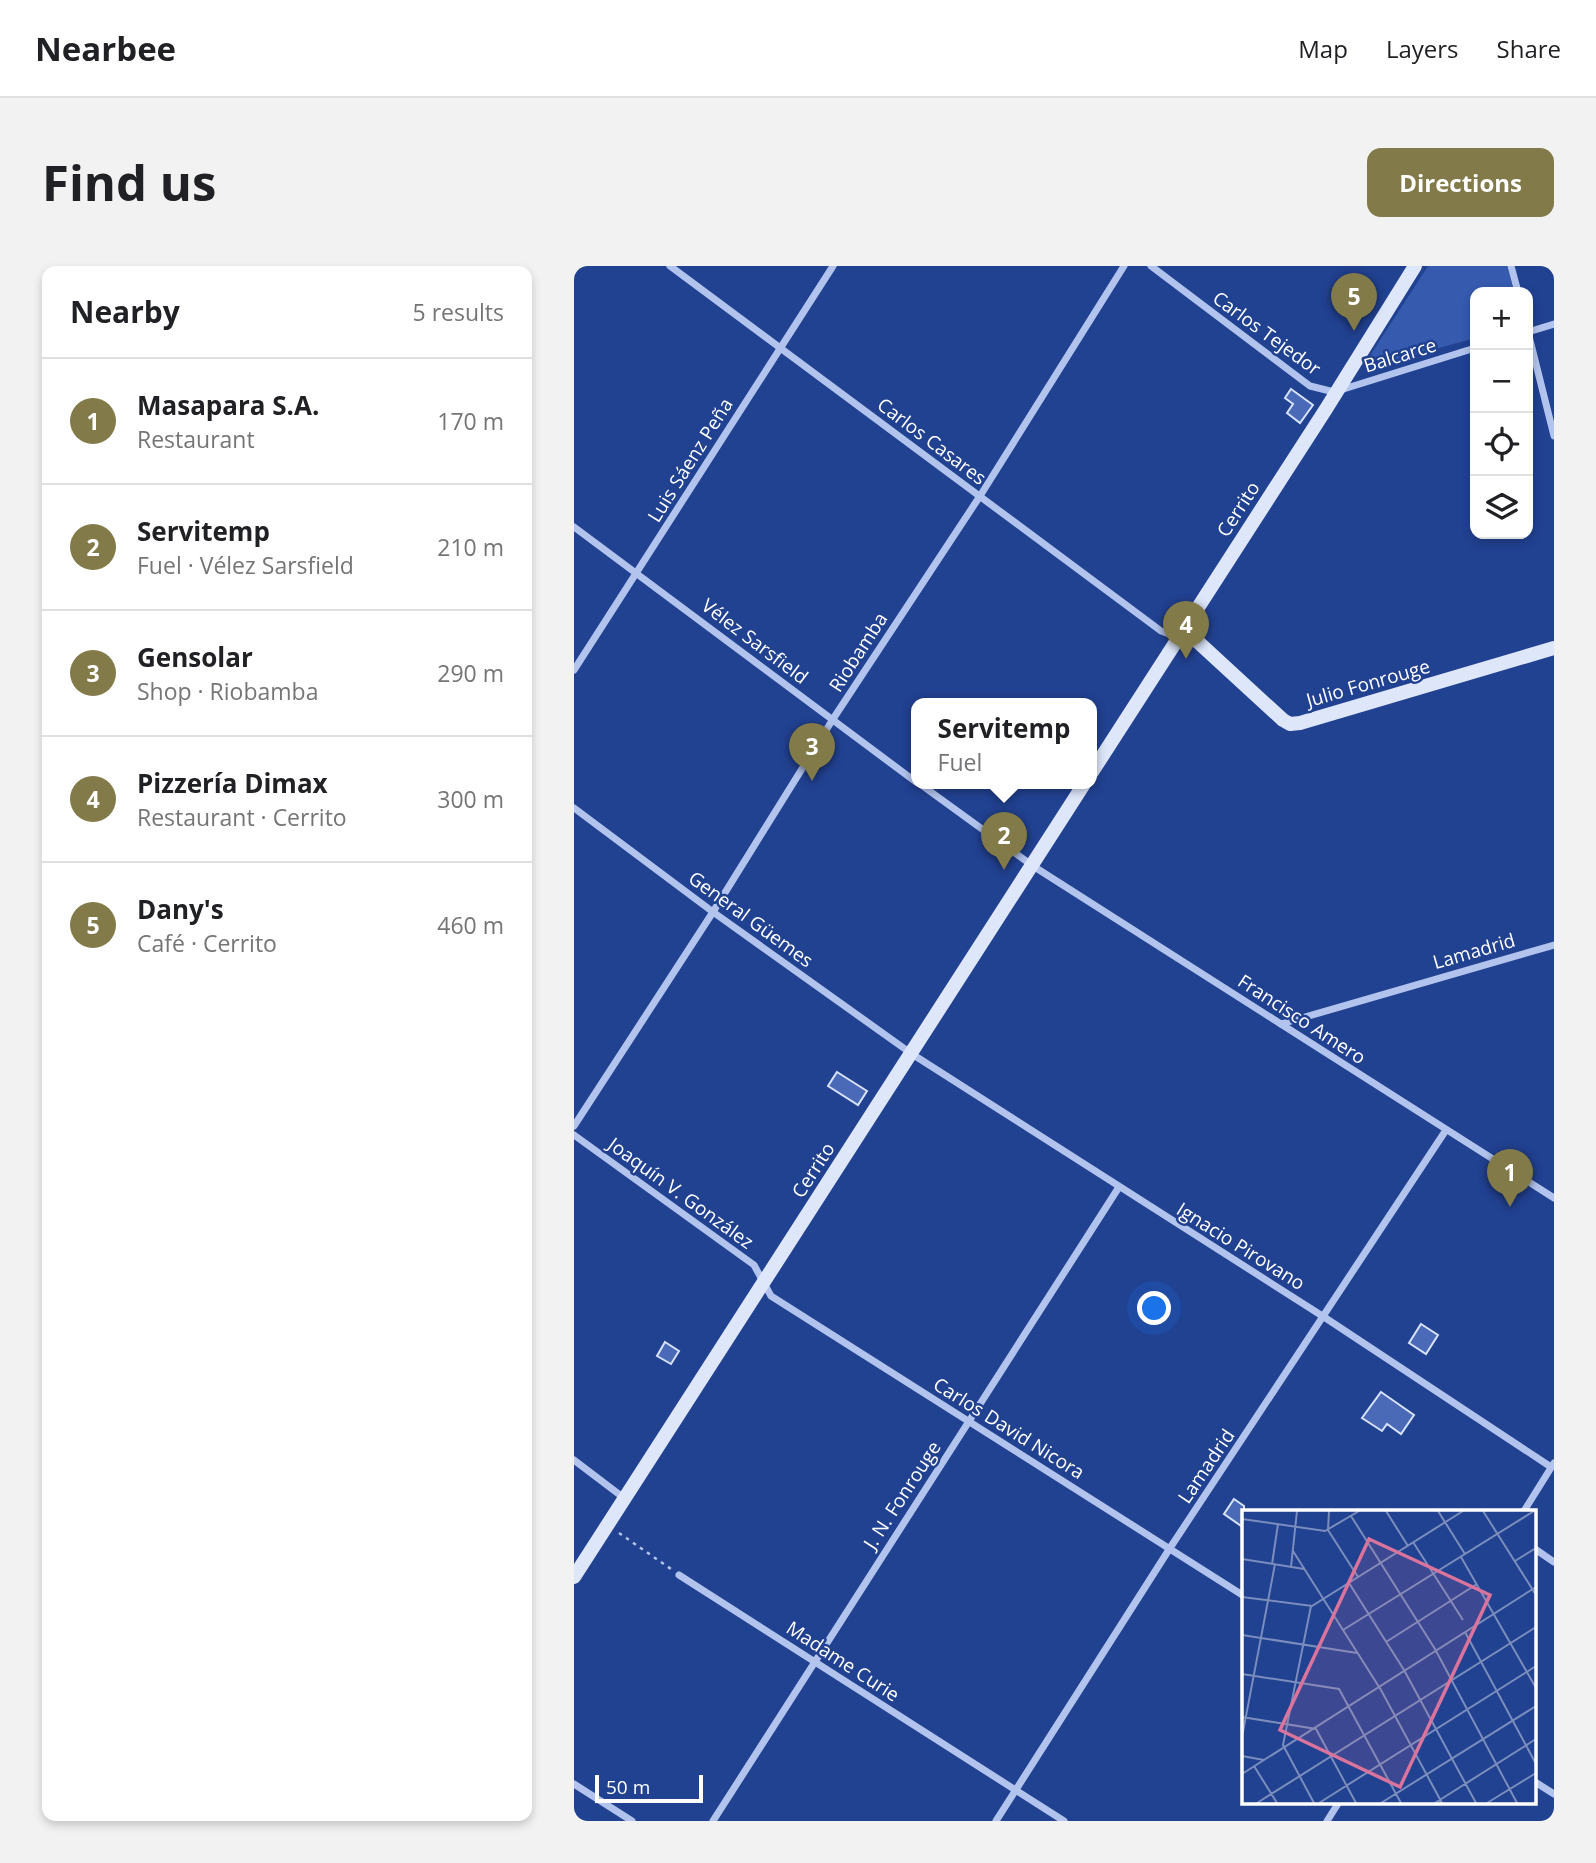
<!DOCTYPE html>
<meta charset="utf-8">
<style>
body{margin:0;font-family:"Open Sans",sans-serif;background:#f2f2f2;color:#202124}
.controls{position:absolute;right:21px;top:21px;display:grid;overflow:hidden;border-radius:14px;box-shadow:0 4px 10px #0003}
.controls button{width:63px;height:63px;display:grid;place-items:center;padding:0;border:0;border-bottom:2px solid #e0e0e0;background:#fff;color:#202124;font:35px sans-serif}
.scale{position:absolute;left:21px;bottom:18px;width:108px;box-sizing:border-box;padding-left:7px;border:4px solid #fff;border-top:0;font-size:19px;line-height:24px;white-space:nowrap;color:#fff;-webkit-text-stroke:5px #214191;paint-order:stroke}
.you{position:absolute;left:581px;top:1043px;width:24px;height:24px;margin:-18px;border:5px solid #fff;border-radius:50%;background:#1a73e8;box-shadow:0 0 0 10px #1a73e833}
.badge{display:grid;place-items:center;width:46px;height:46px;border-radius:50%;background:#827a48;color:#fff;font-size:23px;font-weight:700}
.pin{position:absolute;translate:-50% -58px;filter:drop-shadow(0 2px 4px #0008)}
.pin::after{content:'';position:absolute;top:37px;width:24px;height:21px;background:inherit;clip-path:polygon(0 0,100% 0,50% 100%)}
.popup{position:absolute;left:337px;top:432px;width:186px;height:91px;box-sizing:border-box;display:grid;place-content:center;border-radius:14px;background:#fff;filter:drop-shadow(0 2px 5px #0005);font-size:23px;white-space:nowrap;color:#757577}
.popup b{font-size:26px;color:#202124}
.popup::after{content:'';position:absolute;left:50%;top:100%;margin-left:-14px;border:14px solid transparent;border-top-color:#fff}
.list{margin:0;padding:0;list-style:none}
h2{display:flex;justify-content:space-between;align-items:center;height:91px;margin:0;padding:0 28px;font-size:30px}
h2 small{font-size:23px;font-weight:400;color:#757577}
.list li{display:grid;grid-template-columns:46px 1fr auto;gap:21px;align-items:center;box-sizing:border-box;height:126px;padding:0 28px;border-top:2px solid #e0e0e0}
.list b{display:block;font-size:26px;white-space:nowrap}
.list p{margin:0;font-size:23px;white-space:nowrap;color:#757577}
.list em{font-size:23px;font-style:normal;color:#757577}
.icon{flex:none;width:38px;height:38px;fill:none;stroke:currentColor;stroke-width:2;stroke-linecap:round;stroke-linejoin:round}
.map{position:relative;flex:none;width:980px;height:1555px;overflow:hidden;border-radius:14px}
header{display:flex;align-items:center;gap:42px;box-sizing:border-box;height:98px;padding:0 35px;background:#fff;border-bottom:2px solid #e0e0e0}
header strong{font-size:33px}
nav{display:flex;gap:38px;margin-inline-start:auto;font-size:24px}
.intro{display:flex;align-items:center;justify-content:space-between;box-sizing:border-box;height:168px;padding:0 42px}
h1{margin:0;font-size:49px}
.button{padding:18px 32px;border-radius:14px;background:#827a48;color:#fff;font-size:24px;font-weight:700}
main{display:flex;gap:42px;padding:0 42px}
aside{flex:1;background:#fff;border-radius:14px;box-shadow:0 4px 10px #0003}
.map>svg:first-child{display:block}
.green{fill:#355aae}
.building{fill:#4a6ab8;stroke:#d7e2f9;stroke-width:2}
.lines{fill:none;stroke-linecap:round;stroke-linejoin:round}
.path{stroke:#b2c4ed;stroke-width:2.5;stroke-dasharray:3.5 5;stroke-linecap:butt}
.street{stroke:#b2c4ed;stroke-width:7}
.secondary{stroke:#dee6fa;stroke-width:14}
.labels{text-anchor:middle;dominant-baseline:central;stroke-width:5;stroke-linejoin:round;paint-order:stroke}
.street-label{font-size:19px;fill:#fff;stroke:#214191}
.inset-road{fill:none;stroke:#7a8dbd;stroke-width:2}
.view{fill:#da749d;fill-opacity:0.15;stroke:#da749d;stroke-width:3.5}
.inset-edge{fill:none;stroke:#fff;stroke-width:3.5}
</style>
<header>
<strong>Nearbee</strong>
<nav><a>Map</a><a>Layers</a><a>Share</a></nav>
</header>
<div class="intro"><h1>Find us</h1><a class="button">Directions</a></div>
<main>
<aside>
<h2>Nearby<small>5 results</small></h2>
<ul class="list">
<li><span class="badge">1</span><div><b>Masapara S.A.</b><p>Restaurant</p></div><em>170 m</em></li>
<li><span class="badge">2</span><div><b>Servitemp</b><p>Fuel · Vélez Sarsfield</p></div><em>210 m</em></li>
<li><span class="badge">3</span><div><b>Gensolar</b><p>Shop · Riobamba</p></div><em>290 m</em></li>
<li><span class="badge">4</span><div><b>Pizzería Dimax</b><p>Restaurant · Cerrito</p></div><em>300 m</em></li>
<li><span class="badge">5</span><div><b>Dany's</b><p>Café · Cerrito</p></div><em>460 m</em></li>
</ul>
</aside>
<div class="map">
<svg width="980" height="1555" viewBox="0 0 980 1555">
<rect width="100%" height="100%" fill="#214191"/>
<polygon class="green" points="854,0 933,0 940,26 901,26 901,72 804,99 799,97 797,88"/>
<g class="building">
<polygon points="717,123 739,139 726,157 713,147 719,138 711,132"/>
<polygon points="263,806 293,825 284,839 254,820"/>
<polygon points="847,1058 864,1069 852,1088 835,1077"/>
<polygon points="91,1076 105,1085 97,1098 83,1090"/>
<polygon points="807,1126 840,1149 827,1168 813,1158 808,1165 788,1152"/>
<polygon points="660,1233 670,1240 670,1262 650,1248"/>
</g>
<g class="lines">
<polyline class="path" points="45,1267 97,1303"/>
<g class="street">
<polyline points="96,0 587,365 598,369 604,369"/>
<polyline points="577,0 736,120 760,126 901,82"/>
<polyline points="937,0 944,26"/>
<polyline points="954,66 980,170"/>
<polyline points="954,66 980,58"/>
<polyline points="0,261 342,516"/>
<polyline points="0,404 259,0"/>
<polyline points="346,518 459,600 980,932"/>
<polyline points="0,542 139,646 338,788 750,1051 977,1201"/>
<polyline points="707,758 980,679"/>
<polyline points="0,860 139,646 259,453 406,230 550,0"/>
<polyline points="0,869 180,999 197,1030 670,1330"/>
<polyline points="0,1194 50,1232"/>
<polyline points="950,1245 980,1197"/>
<polyline points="961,1283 980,1296"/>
<polyline points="105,1309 490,1555"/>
<polyline points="961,1516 980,1528"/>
<polyline points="0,1518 58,1555"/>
<polyline points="139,1555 545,921"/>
<polyline points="422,1555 596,1282 872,864"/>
<polyline points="753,1555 765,1536"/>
</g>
<g class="secondary">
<polyline points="604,368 623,375 709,454 716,458 726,457 980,382"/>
<polyline points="518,506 752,143 841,0"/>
<polyline points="0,1311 510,518"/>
</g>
</g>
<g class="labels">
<g class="street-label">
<text transform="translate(693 67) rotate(36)">Carlos Tejedor</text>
<text transform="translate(826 89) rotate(-17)">Balcarce</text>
<text transform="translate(358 175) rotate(37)">Carlos Casares</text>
<text transform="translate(116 194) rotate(-58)">Luis Sáenz Peña</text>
<text transform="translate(664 243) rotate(-57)">Cerrito</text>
<text transform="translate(181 375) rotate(37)">Vélez Sarsfield</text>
<text transform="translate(284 386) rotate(-57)">Riobamba</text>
<text transform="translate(794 417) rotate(-16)">Julio Fonrouge</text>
<text transform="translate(177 653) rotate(36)">General Güemes</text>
<text transform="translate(900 685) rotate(-16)">Lamadrid</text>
<text transform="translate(728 753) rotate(33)">Francisco Amero</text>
<text transform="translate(239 904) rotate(-57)">Cerrito</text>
<text transform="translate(107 927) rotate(36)">Joaquín V. González</text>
<text transform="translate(667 980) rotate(32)">Ignacio Pirovano</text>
<text transform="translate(435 1162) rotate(32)">Carlos David Nicora</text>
<text transform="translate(632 1200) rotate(-56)">Lamadrid</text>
<text transform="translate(328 1229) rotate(-57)">J. N. Fonrouge</text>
<text transform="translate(269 1395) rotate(33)">Madame Curie</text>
</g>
</g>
<g transform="translate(668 1244)">
<rect width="294" height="294" fill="#214191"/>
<path class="inset-road" d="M87,1L86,20L116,67M144,1L166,36M196,1L223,44M241,1L294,85M109,6L193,139L275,293M0,9L83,21L117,1M171,32L221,110M51,41L139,180L200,293M219,47L294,178M0,49L62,59M273,51L294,38M30,54L36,14M49,57L55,1M107,73L162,160L234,293M0,87L70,96L221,1M69,96L41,235L72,293M101,120L292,1M223,122L294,254M0,125L115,143M144,132L235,74M0,164L97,179L159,293M0,207L74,219L114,293M0,227L33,54M0,246L22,250M12,256L35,293M0,264L294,77M15,293L294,117M77,293L294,156M139,293L294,196M193,293L294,229M245,293L294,263"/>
<path class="view" d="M127,29L248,85L158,277L38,220Z"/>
<rect width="294" height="294" class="inset-edge"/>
</g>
</svg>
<div class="controls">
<button>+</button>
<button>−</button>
<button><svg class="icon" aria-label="locate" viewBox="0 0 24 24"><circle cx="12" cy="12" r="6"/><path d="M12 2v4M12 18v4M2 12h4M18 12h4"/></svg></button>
<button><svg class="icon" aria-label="layers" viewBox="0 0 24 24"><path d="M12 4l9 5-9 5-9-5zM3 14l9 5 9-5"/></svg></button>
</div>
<div class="scale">50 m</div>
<div class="you"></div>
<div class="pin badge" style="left:936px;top:941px">1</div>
<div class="pin badge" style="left:430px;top:604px">2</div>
<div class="popup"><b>Servitemp</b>Fuel</div>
<div class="pin badge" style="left:238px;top:515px">3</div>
<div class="pin badge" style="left:612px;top:393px">4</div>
<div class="pin badge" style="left:780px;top:65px">5</div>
</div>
</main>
